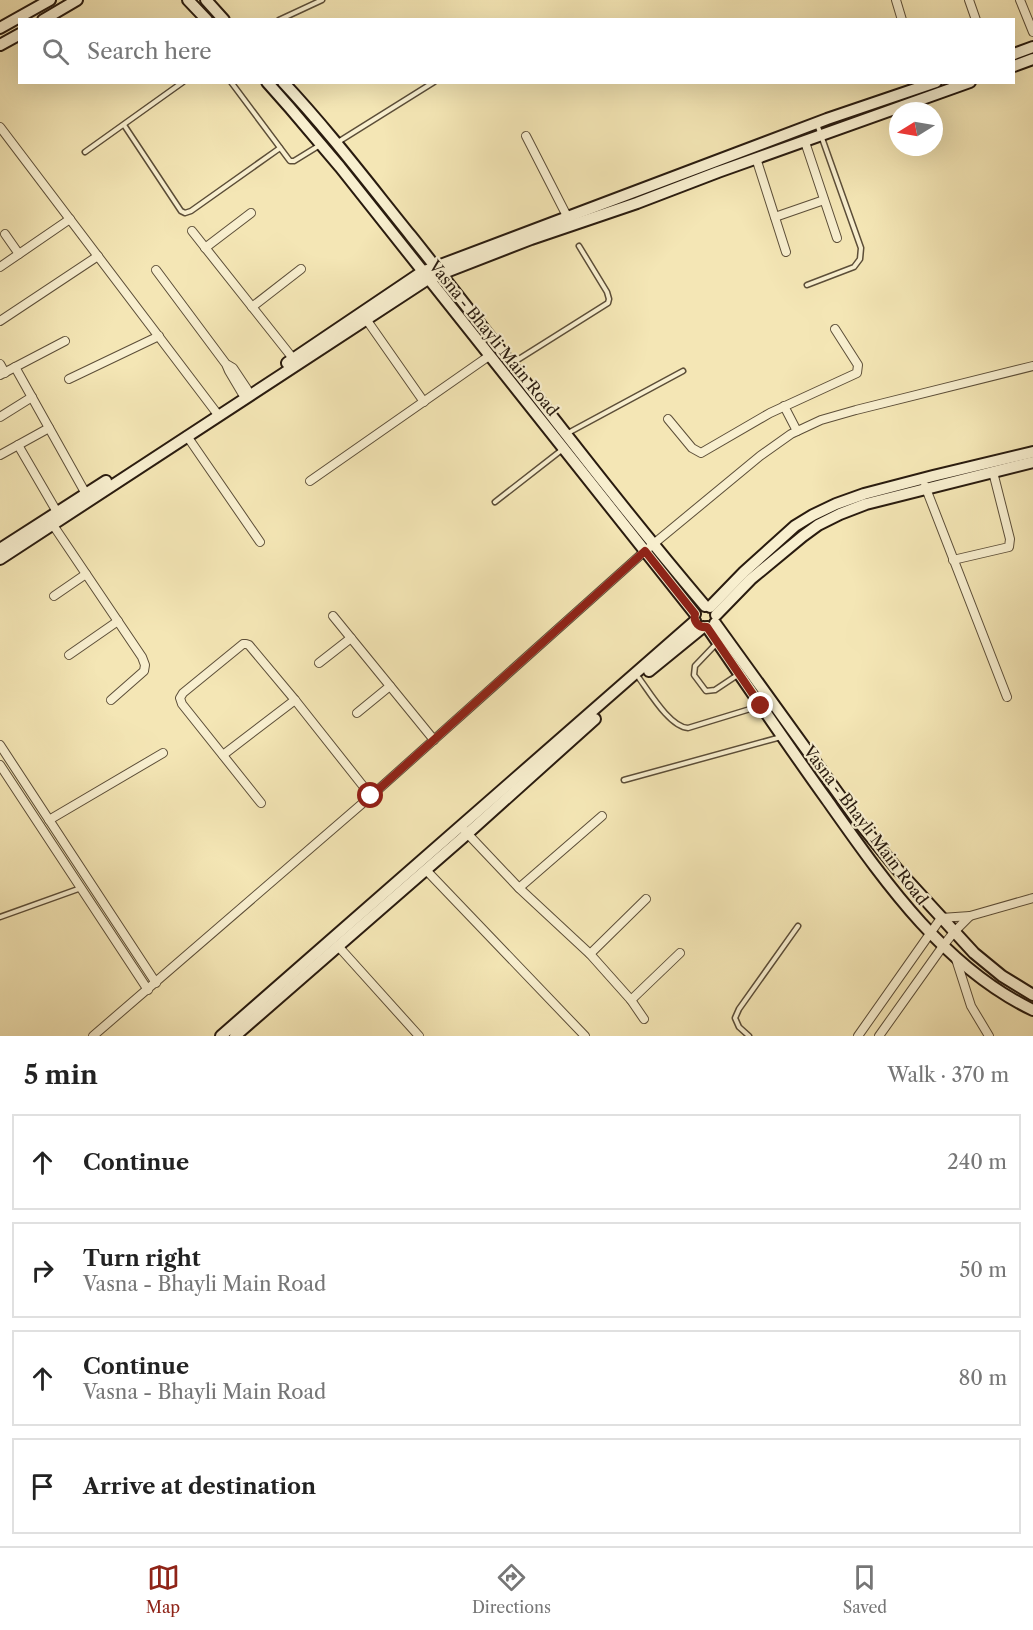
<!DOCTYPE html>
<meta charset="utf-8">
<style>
body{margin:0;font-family:"Libre Caslon Text",serif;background:#f6f6f6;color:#222}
.compass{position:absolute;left:889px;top:102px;width:54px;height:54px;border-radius:50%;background:#fff;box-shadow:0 6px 24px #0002;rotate:259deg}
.stop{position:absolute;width:18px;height:18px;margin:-14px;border:4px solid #8f2418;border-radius:50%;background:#fff}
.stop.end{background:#8f2418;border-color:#fff;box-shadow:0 2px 6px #0008}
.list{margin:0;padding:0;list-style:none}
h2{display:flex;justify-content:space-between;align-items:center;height:78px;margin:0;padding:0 24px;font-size:26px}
h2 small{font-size:20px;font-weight:400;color:#767676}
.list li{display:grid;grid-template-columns:39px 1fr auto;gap:18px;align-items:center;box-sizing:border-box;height:96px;margin:0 12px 12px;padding:0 12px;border:2px solid #e0e0e0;border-radius:0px}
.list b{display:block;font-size:22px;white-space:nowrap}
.list p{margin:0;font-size:20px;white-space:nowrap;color:#767676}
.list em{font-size:20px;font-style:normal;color:#767676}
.icon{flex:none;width:33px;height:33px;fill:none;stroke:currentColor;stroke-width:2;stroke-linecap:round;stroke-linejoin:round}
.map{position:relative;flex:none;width:1033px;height:1036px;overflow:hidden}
.search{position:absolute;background:#fff;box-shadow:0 6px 24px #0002;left:18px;right:18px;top:18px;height:66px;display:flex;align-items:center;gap:15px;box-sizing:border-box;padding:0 21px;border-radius:0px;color:#767676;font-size:22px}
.sheet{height:510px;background:#fff}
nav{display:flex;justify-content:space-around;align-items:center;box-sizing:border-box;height:84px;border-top:2px solid #e0e0e0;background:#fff;font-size:16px;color:#767676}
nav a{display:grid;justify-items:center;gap:3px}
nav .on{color:#8f2418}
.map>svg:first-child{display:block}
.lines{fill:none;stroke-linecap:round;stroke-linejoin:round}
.lane-casing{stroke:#5c4e38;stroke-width:7}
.street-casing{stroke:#5c4e38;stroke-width:10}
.secondary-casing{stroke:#291b0f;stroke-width:14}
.lane{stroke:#f8efcf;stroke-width:4}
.street{stroke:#f8efcf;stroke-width:8}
.secondary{stroke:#f8efcf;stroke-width:10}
.route{stroke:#8f2418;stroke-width:8}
.labels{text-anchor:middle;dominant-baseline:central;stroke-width:4.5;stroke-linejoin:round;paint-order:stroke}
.street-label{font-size:16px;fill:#291b0f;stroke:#f8efcf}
</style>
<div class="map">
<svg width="1033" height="1036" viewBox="0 0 1033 1036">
<rect width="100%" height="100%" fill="#f4e6b5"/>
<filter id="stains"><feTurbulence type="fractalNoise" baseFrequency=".00333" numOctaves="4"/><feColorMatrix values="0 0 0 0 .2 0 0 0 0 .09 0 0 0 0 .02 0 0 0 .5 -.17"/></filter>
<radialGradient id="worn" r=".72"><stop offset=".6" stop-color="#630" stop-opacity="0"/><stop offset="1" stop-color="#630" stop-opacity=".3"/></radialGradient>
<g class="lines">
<g class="lane-casing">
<g id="lane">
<polyline points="279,20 322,0"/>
<polyline points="231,82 290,161 294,161 320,145"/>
<polyline points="124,125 181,211 185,213 191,211 280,148"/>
<polyline points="338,142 434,82"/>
<polyline points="85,152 183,82"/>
<polyline points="807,285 854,267 860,259 861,248 817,124"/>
<polyline points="511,364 608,303 609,299 607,292 579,246"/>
<polyline points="568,433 683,371"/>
<polyline points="495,502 563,449"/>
<polyline points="716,644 695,666 694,675 706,691 715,690 739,674"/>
<path d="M639,678C650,693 670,727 688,728L760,706"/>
<polyline points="624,780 781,737"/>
<polyline points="0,917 81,888"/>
<polyline points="749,1036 739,1027 735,1018 739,1009 798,926"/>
</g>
</g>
<g class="street-casing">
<g id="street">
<polyline points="896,0 902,20"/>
<polyline points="969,0 976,20"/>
<polyline points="1020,0 1033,32"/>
<polyline points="0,127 219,416"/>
<polyline points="526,136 569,220"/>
<polyline points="805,142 837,238"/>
<polyline points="756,158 786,252"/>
<polyline points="775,217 824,200"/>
<polyline points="192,231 295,361"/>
<polyline points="5,234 19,254"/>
<polyline points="205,248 251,213"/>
<polyline points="0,267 70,219"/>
<polyline points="156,270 226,364 229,371 242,393"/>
<polyline points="252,307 301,269"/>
<polyline points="366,319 424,402"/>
<polyline points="0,321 98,256"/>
<polyline points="0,364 5,373"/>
<polyline points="228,365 233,368 247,389"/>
<polyline points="15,367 86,494"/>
<polyline points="0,375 65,341"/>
<polyline points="69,379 159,336"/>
<polyline points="784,406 797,431"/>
<polyline points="0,417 32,397"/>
<polyline points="668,419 692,448 701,453 770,413 857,373 858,365 835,329"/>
<polyline points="187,436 260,542"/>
<polyline points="18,445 57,512"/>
<polyline points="0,455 49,428"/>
<polyline points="310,481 489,356"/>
<polyline points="925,486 1007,697"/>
<polyline points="53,525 142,657 145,665 144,671 111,700"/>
<polyline points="953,560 1009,547 1010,539 993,472"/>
<polyline points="54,596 86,574"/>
<polyline points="333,616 434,740"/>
<polyline points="69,655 118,621"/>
<polyline points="319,663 351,638"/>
<polyline points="357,713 390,686"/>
<polyline points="0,745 156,983"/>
<polyline points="223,755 295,700"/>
<polyline points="0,765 148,990"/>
<polyline points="261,803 182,704 180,698 183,693 243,644 246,644 249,645 295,700 371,796"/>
<polyline points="49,820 163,753"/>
<polyline points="465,831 519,888 590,954 631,1000 644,1019"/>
<polyline points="426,870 585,1036"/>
<polyline points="519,888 602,816"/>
<polyline points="970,916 1033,898"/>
<polyline points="338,946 419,1036"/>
<polyline points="590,954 646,899"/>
<polyline points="955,956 971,1006 989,1036"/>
<polyline points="631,1000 680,953"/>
<polyline points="93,1036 371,796 645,551 760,456 791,434 821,420 856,410 1033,366"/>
<polyline points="858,1036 941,918 970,916 954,932 943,946 879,1036"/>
</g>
</g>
<g class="secondary-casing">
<g id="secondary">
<polyline points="188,0 207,20"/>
<polyline points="206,0 224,20"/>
<polyline points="43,20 77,0"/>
<polyline points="0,28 50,0"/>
<polyline points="0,45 20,34"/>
<polyline points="1014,54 1033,47"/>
<polyline points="1014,66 1033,59"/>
<polyline points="267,82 290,108 340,167 695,614"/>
<path d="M283,82C329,131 369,184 411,236C509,359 603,486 705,606"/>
<polyline points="287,363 422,272 827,119 936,82"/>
<polyline points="0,549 106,481"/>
<polyline points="0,559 428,279 531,239 637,203 718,172 970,82"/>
<polyline points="710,607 744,572 795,526 813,515 836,504 864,494 933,476 1033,452"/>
<polyline points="716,615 751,579 803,536 818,525 840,514 866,504 1033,462"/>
<polyline points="715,623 858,821 897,869 974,953 1002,976 1033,995"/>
<path d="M707,627C747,685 786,743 827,800C883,879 943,967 1033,1010"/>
<polyline points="649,671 703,627"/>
<polyline points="221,1036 695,621"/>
<polyline points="235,1036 467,834 595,719"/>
</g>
</g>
<use href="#lane" class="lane"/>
<use href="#street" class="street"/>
<use href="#secondary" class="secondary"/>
</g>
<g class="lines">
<path class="route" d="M371,796L645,551L695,614C693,622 699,628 707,627L761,706"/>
</g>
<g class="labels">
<g class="street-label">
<text transform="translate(494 338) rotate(51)">Vasna - Bhayli Main Road</text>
<text transform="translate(866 825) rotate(53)">Vasna - Bhayli Main Road</text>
</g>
</g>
<rect width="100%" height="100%" filter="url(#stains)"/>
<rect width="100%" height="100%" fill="url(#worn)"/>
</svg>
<svg class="compass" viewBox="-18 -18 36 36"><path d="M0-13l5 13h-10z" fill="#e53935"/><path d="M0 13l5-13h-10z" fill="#767676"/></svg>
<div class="stop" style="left:371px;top:796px"></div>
<div class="stop end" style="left:761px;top:706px"></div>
<div class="search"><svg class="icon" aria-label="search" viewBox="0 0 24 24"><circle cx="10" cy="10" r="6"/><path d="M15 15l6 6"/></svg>Search here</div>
</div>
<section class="sheet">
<h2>5 min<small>Walk · 370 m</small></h2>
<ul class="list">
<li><svg class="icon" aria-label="ahead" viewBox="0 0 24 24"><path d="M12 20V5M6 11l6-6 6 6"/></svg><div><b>Continue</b></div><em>240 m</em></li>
<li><svg class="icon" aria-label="right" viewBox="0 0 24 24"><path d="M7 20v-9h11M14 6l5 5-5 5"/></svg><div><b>Turn right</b><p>Vasna - Bhayli Main Road</p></div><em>50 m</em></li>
<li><svg class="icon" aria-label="ahead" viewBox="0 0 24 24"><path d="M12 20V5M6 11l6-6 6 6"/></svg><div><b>Continue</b><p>Vasna - Bhayli Main Road</p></div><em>80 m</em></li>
<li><svg class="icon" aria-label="arrive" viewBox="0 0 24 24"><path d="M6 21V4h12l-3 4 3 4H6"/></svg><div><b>Arrive at destination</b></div></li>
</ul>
</section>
<nav>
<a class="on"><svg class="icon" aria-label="map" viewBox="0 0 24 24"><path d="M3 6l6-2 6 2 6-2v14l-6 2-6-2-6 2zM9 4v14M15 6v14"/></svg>Map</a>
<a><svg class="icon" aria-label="directions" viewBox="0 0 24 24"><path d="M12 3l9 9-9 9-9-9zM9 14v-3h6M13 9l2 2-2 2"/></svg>Directions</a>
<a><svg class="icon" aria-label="saved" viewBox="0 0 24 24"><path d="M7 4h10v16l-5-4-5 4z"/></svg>Saved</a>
</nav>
